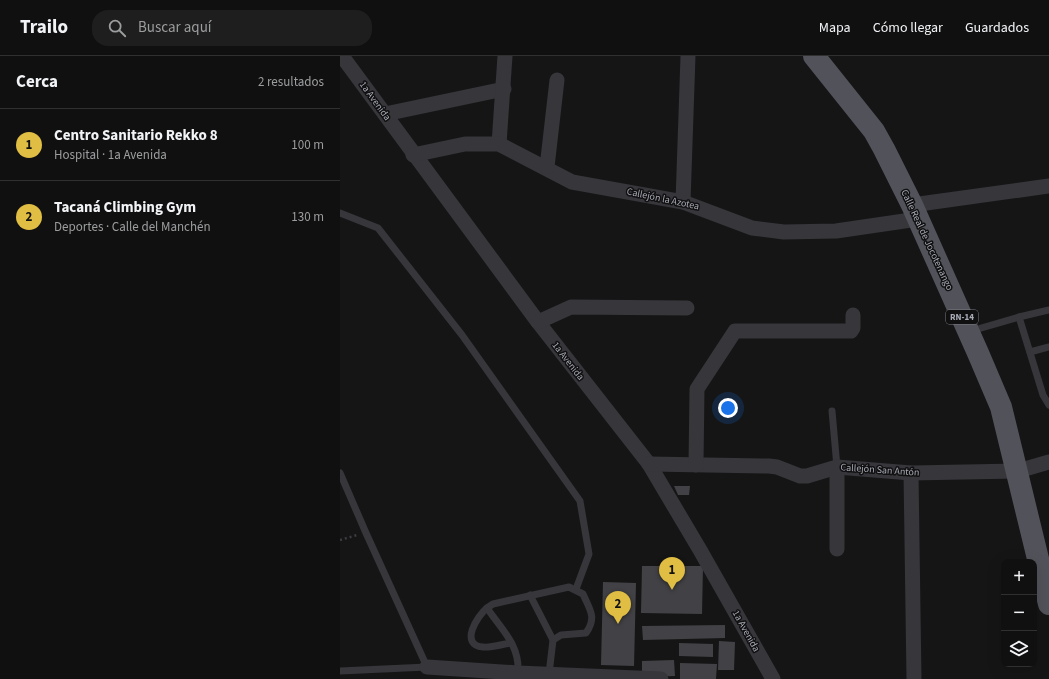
<!DOCTYPE html>
<html lang="es">
<meta charset="utf-8">
<style>
body{margin:0;font-family:"Source Sans 3",sans-serif;background:#1e1e1e;color:#f1f3f6}
.controls{position:absolute;right:12px;bottom:12px;display:grid;overflow:hidden;border-radius:8px;box-shadow:0 4px 16px #0002}
.controls button{width:36px;height:36px;display:grid;place-items:center;padding:0;border:0;border-bottom:1px solid #303030;background:#101010;color:#f1f3f6;font:20px sans-serif}
.you{position:absolute;left:388px;top:352px;width:14px;height:14px;margin:-10px;border:3px solid #fff;border-radius:50%;background:#1a73e8;box-shadow:0 0 0 6px #1a73e833}
.badge{display:grid;place-items:center;width:26px;height:26px;border-radius:50%;background:#e0bd43;color:#111;font-size:13px;font-weight:700}
.pin{position:absolute;translate:-50% -33px;filter:drop-shadow(0 1px 2px #0008)}
.pin::after{content:'';position:absolute;top:21px;width:14px;height:12px;background:inherit;clip-path:polygon(0 0,100% 0,50% 100%)}
.list{margin:0;padding:0;list-style:none}
h2{display:flex;justify-content:space-between;align-items:center;height:52px;margin:0;padding:0 16px;font-size:17px}
h2 small{font-size:13px;font-weight:400;color:#9c9d9f}
.list li{display:grid;grid-template-columns:26px 1fr auto;gap:12px;align-items:center;box-sizing:border-box;height:72px;padding:0 16px;border-top:1px solid #303030}
.list b{display:block;font-size:15px;white-space:nowrap}
.list p{margin:0;font-size:13px;white-space:nowrap;color:#9c9d9f}
.list em{font-size:13px;font-style:normal;color:#9c9d9f}
.icon{flex:none;width:22px;height:22px;fill:none;stroke:currentColor;stroke-width:2;stroke-linecap:round;stroke-linejoin:round}
.map{position:relative;flex:none;width:709px;height:623px;overflow:hidden}
header{display:flex;align-items:center;gap:24px;box-sizing:border-box;height:56px;padding:0 20px;background:#101010;border-bottom:1px solid #303030}
header strong{font-size:19px}
nav{display:flex;gap:22px;margin-inline-start:auto;font-size:14px}
.search{width:280px;height:36px;background:#1e1e1e;display:flex;align-items:center;gap:10px;box-sizing:border-box;padding:0 14px;border-radius:16px;color:#9c9d9f;font-size:15px}
main{display:flex}
aside{flex:1;background:#101010}
.map>svg:first-child{display:block}
.building{fill:#424246}
.lines{fill:none;stroke-linecap:round;stroke-linejoin:round}
.path{stroke:#3c3d42;stroke-width:2.5;stroke-dasharray:2 3;stroke-linecap:butt}
.lane{stroke:#36363b;stroke-width:7}
.street{stroke:#36363b;stroke-width:15}
.primary{stroke:#52535a;stroke-width:22}
.labels{text-anchor:middle;dominant-baseline:central;stroke-width:3;stroke-linejoin:round;paint-order:stroke}
.shield{fill:#101011;stroke:#7a7c84;stroke-width:1}
.shield-label{font-size:9px;font-weight:bold;fill:#a8aab5}
.street-label{font-size:10px;fill:#a8aab5;stroke:#101011}
</style>
<header>
<strong>Trailo</strong>
<div class="search"><svg class="icon" aria-label="search" viewBox="0 0 24 24"><circle cx="10" cy="10" r="6"/><path d="M15 15l6 6"/></svg>Buscar aquí</div>
<nav><a>Mapa</a><a>Cómo llegar</a><a>Guardados</a></nav>
</header>
<main>
<aside>
<h2>Cerca<small>2 resultados</small></h2>
<ul class="list">
<li><span class="badge">1</span><div><b>Centro Sanitario Rekko 8</b><p>Hospital · 1a Avenida</p></div><em>100 m</em></li>
<li><span class="badge">2</span><div><b>Tacaná Climbing Gym</b><p>Deportes · Calle del Manchén</p></div><em>130 m</em></li>
</ul>
</aside>
<div class="map">
<svg width="709" height="623" viewBox="0 0 709 623">
<rect width="100%" height="100%" fill="#151516"/>
<g class="building">
<polygon points="334,430 350,430 349,439 338,439"/>
<polygon points="302,510 363,510 362,558 301,557"/>
<polygon points="263,526 296,527 294,610 261,609"/>
<polygon points="385,569 385,582 303,584 302,570"/>
<polygon points="379,585 395,586 394,614 378,614"/>
<polygon points="339,587 373,588 373,601 339,600"/>
<polygon points="334,604 335,620 302,621 302,605"/>
<polygon points="340,607 377,608 376,623 340,623"/>
</g>
<g class="lines">
<polyline class="path" points="0,484 17,479"/>
<g class="lane">
<polyline points="0,157 38,172 122,279 240,445 249,498 236,533"/>
<polyline points="679,261 709,254"/>
<polyline points="631,275 679,261 703,339 709,349"/>
<polyline points="690,296 709,291"/>
<polyline points="492,355 497,411"/>
<polyline points="0,417 26,477 87,611 0,615"/>
<polyline points="190,539 213,584"/>
<path d="M147,552C137,560 119,589 143,591C151,592 163,588 171,587"/>
<path d="M178,617C180,589 162,574 147,552L153,548L229,531L243,538C250,554 257,561 246,577L221,579L213,584L209,618"/>
</g>
<g class="street">
<polyline points="2,0 198,266 309,408 360,494 433,623"/>
<polyline points="45,58 164,33"/>
<polyline points="159,88 165,0"/>
<polyline points="73,99 125,88 159,88 232,126 343,146 412,172 444,176 496,175 578,163"/>
<polyline points="207,111 217,24"/>
<polyline points="343,146 348,0"/>
<polyline points="572,149 709,130"/>
<polyline points="198,266 231,251 347,252"/>
<polyline points="309,408 429,410 437,411 460,420 467,420 497,411 571,417 678,415 709,406"/>
<polyline points="356,409 357,333 395,275 511,275 513,272 513,259"/>
<polyline points="497,411 497,493"/>
<polyline points="571,417 574,623"/>
<polyline points="87,611 178,617 321,623"/>
</g>
<polyline class="primary" points="474,0 534,75 544,93 572,149 638,297 661,351 709,548"/>
</g>
<g class="labels">
<rect class="shield" x="606" y="254" width="32" height="14" rx="3"/>
<g class="shield-label">
<text x="622" y="261">RN-14</text>
</g>
<g class="street-label">
<text transform="translate(35 45) rotate(54)">1a Avenida</text>
<text transform="translate(323 143) rotate(12)">Callejón la Azotea</text>
<text transform="translate(587 184) rotate(65)">Calle Real de Jocotenango</text>
<text transform="translate(228 305) rotate(52)">1a Avenida</text>
<text transform="translate(540 414) rotate(4)">Callejón San Antón</text>
<text transform="translate(406 575) rotate(61)">1a Avenida</text>
</g>
</g>
</svg>
<div class="controls">
<button>+</button>
<button>−</button>
<button><svg class="icon" aria-label="layers" viewBox="0 0 24 24"><path d="M12 4l9 5-9 5-9-5zM3 14l9 5 9-5"/></svg></button>
</div>
<div class="you"></div>
<div class="pin badge" style="left:332px;top:534px">1</div>
<div class="pin badge" style="left:278px;top:568px">2</div>
</div>
</main>
